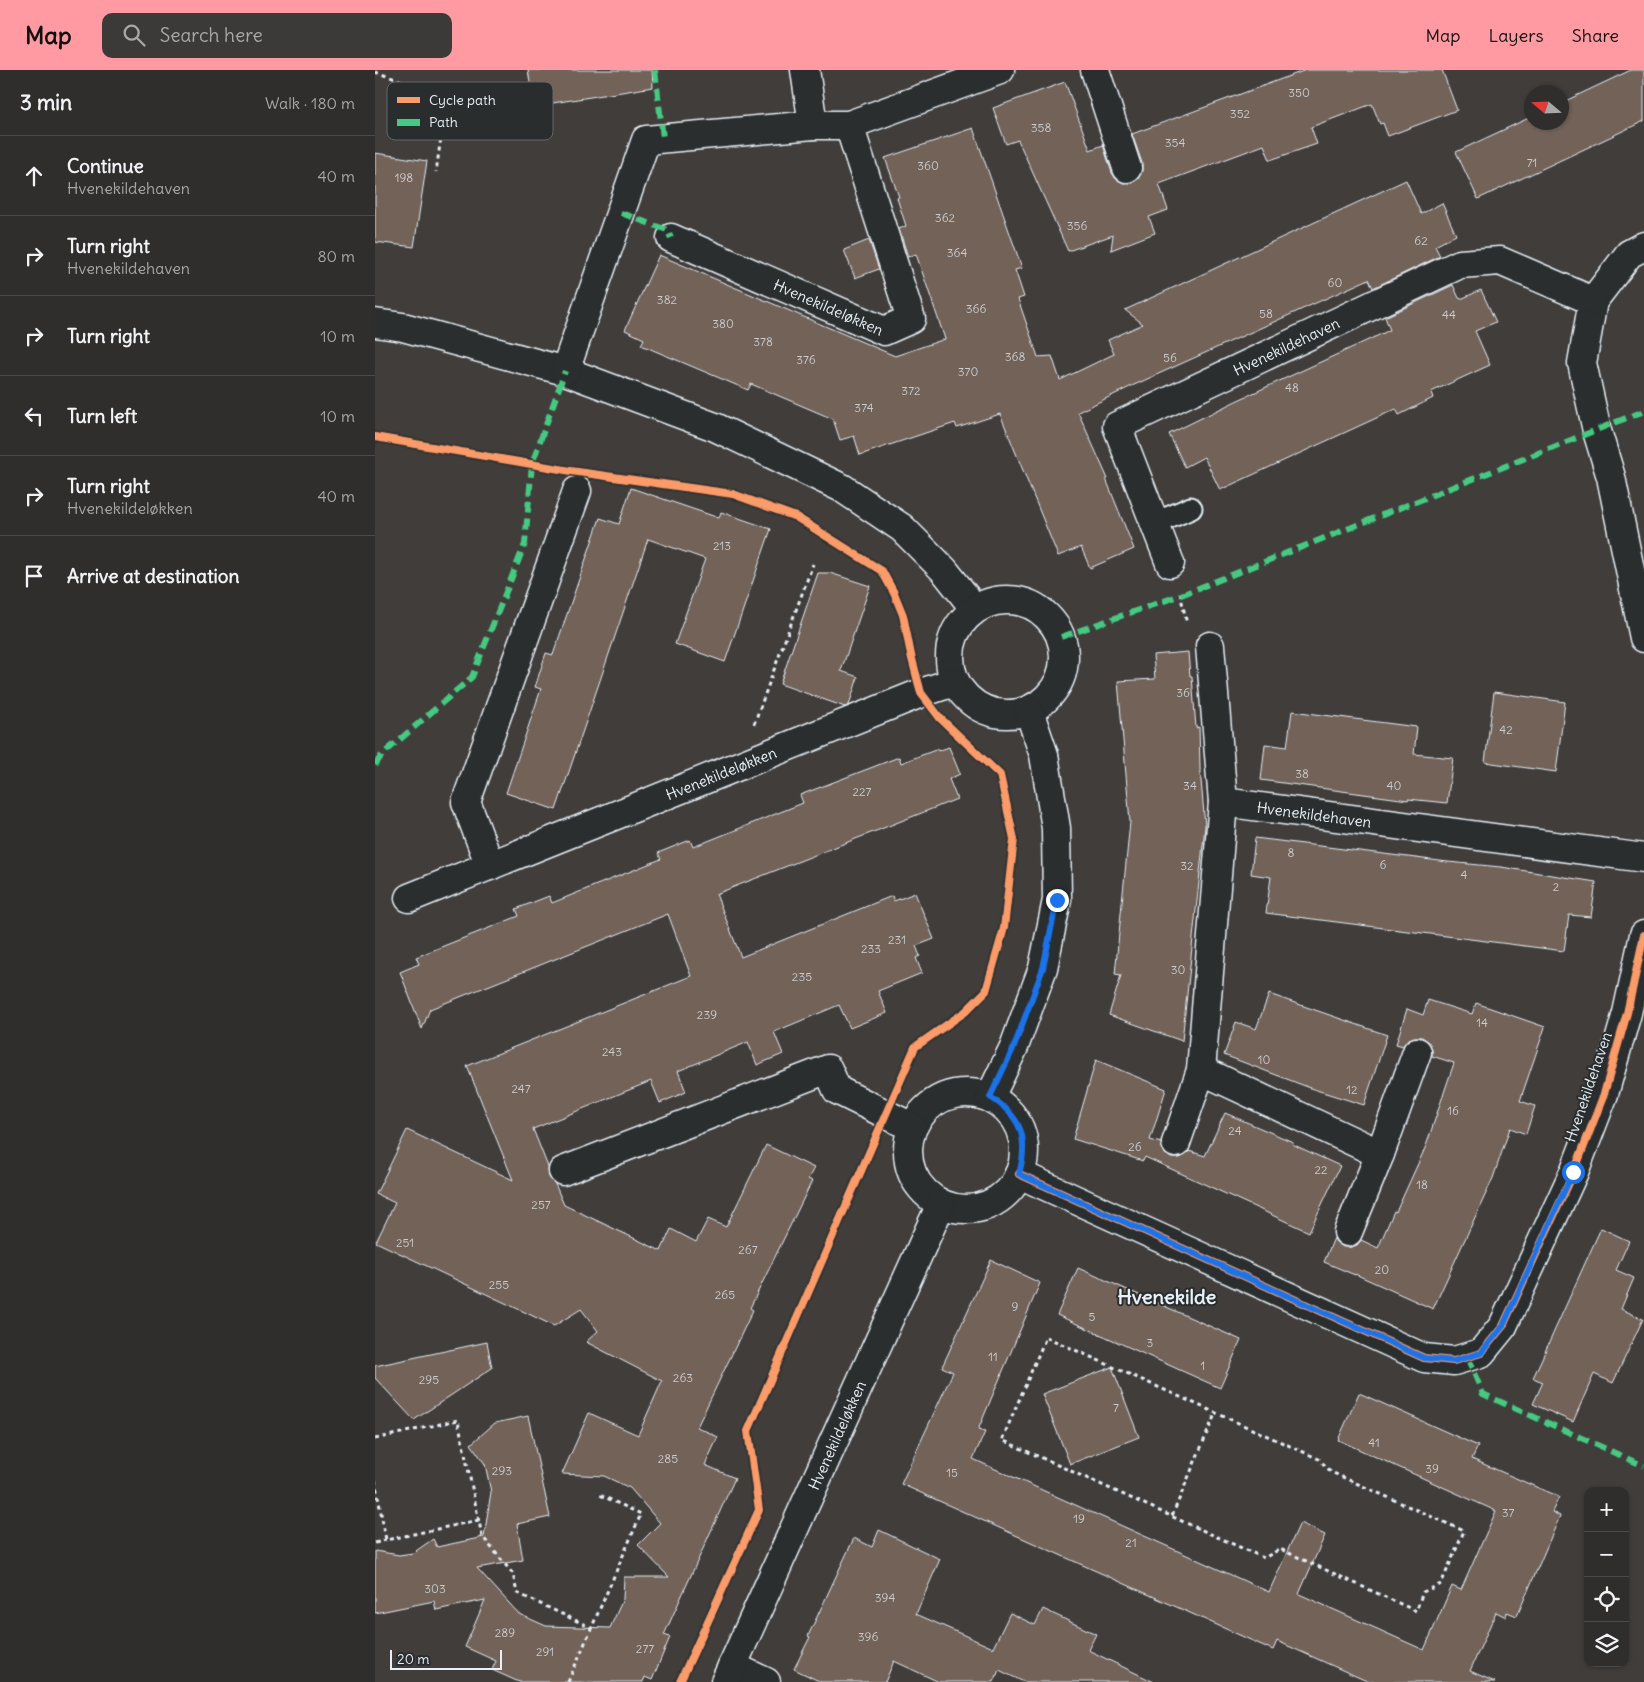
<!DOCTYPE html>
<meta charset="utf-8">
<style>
body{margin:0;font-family:Delius,sans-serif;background:#3c3a38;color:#f1f3f6}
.controls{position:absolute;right:15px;bottom:15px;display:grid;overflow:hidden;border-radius:10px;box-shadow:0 1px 4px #0004}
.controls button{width:45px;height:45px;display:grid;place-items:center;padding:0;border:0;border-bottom:1px solid #4b4a48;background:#302e2c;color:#f1f3f6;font:25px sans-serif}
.compass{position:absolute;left:1149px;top:15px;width:45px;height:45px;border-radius:50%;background:#302e2c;box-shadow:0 1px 4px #0004;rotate:289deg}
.scale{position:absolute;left:15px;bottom:12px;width:112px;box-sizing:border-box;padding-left:5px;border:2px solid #e8f1f8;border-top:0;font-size:14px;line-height:18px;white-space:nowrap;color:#e8f1f8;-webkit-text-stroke:4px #2a2d2e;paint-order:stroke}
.stop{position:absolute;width:15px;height:15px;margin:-11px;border:4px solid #1a73e8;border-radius:50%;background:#fff}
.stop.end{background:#1a73e8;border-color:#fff;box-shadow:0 1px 5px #0008}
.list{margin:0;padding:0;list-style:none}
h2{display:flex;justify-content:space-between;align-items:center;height:65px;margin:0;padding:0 20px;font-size:21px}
h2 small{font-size:16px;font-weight:400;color:#a8a8a9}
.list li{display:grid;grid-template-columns:32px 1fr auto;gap:15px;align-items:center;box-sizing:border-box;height:80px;padding:0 20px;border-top:1px solid #4b4a48}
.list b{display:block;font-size:19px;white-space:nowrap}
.list p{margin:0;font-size:16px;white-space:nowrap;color:#a8a8a9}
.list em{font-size:16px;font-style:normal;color:#a8a8a9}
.icon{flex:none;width:28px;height:28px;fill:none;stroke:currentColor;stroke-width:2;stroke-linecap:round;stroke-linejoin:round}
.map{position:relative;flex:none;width:1269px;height:1612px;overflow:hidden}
header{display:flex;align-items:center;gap:30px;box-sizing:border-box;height:70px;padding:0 25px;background:#ff9aa2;color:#111}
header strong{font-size:24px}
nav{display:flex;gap:28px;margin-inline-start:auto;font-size:18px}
.search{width:350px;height:45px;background:#3c3a38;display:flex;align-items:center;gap:12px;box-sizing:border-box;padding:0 18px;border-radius:10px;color:#a8a8a9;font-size:19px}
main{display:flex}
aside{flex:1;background:#302e2c}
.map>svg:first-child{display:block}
.building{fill:#726258;stroke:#e8f1f8}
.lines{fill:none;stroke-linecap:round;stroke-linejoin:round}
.lane-casing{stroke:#e8f1f8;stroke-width:25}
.street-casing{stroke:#e8f1f8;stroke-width:31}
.path{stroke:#e8f1f8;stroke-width:3;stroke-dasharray:4 4;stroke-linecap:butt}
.lane{stroke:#2a2d2e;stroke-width:21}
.street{stroke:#2a2d2e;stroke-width:28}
.quiet{stroke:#46c982;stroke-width:6;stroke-dasharray:12 6;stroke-linecap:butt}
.cycleway-casing{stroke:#2a2d2e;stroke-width:11}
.cycleway{stroke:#fa9b69;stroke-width:8}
.route{stroke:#1a73e8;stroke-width:6}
.labels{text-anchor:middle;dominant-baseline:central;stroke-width:4;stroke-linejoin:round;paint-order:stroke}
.number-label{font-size:12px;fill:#cacdd0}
.street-label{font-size:15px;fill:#e8f1f8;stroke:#2a2d2e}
.district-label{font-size:20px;font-weight:bold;fill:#e8f1f8;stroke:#2a2d2e}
.key{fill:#2a2d2e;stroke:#63686b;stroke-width:1}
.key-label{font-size:14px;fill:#e8f1f8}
</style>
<header>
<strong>Map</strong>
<div class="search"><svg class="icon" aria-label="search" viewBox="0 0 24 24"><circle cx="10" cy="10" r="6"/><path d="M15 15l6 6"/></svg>Search here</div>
<nav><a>Map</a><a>Layers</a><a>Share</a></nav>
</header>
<main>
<aside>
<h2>3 min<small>Walk · 180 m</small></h2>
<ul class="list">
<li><svg class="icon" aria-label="ahead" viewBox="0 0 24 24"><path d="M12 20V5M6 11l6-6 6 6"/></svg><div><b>Continue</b><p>Hvenekildehaven</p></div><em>40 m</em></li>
<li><svg class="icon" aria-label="right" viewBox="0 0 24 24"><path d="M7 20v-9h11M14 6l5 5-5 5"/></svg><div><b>Turn right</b><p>Hvenekildehaven</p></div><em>80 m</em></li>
<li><svg class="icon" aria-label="right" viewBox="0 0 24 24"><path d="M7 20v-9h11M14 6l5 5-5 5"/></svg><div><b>Turn right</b></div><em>10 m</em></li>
<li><svg class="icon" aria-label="left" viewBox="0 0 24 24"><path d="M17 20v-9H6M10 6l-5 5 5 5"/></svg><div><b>Turn left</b></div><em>10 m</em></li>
<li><svg class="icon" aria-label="right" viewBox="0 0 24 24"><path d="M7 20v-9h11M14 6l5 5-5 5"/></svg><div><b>Turn right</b><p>Hvenekildeløkken</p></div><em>40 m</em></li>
<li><svg class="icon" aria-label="arrive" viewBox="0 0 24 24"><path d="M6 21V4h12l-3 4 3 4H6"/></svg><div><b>Arrive at destination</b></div></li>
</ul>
</aside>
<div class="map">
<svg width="1269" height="1612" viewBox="0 0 1269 1612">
<rect width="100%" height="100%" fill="#403d3b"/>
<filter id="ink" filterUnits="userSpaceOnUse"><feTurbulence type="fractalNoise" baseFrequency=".02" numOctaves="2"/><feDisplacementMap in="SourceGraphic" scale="10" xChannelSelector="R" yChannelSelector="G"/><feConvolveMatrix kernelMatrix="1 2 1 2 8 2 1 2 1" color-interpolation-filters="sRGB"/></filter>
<g filter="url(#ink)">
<g class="building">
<polygon points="153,0 277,0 278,17 159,36"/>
<polygon points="931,0 1067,0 1082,40 1013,66 1008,53 1005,54 997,34 936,57 942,74 895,90 889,75 784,114 793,140 774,147 780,163 736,180 738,165 693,181 643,70 631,74 618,38 690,12 715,80 728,75 737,103 741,109 748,113 756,113 763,109 767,101 767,93 757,64"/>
<polygon points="1256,0 1269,0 1269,51 1103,129 1081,82 1156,47 1156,52 1186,52 1186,33"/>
<polygon points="598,58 647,198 640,200 649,227 643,229 663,287 677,286 685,310 739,284 733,270 768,254 750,240 1031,110 1046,144 1067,133 1081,165 1060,176 1065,186 998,218 994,209 759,315 703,342 733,409 731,409 759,479 715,498 706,477 683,486 625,344 582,358 580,353 485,385 479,366 465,370 458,349 376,314 373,320 266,275 269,269 250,260 284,185 520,286 570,269 541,184 533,187 524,159 531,156 522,128 524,127 510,88"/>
<polygon points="0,83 52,91 39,177 0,172"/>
<polygon points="494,170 504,199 480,208 469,180"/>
<polygon points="1078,215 1084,228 1086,229 1106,220 1121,252 1100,261 1115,295 1056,322 1058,328 1024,345 1021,339 845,420 829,387 810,397 794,364 861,331 1015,260 1010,247"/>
<polygon points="256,418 344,448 346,442 396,459 350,592 300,574 330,489 273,469 181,740 131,723 166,619 160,617 171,583 178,585 225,448 244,454"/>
<polygon points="443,503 455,503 495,516 466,601 483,607 474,635 470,637 405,614"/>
<polygon points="813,582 815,606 817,606 821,658 824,657 825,699 830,756 807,971 734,945 746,905 740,904 755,752 743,611 780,609 778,585"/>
<polygon points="1119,622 1190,632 1181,702 1110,692"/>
<polygon points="917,641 1042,657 1039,684 1078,688 1072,733 1033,729 1033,730 886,710 890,674 912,677"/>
<polygon points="574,677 585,704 574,709 582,729 341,824 366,887 517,826 519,831 540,823 559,869 541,876 545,886 541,888 547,903 503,921 512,943 475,958 464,935 399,962 408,984 382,995 373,972 303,1001 311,1022 285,1033 276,1011 158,1059 173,1097 174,1107 180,1114 189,1135 286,1181 296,1159 321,1172 333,1149 351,1157 391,1075 439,1098 433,1109 437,1111 375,1238 378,1240 322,1357 343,1367 330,1395 360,1408 289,1565 295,1567 277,1610 270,1607 268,1612 144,1612 117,1600 121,1591 90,1577 110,1530 61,1540 59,1531 0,1543 0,1481 24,1485 38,1483 58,1469 62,1477 109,1467 116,1422 110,1394 96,1374 120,1353 153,1346 175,1447 142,1454 148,1490 102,1498 144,1544 171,1556 235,1558 248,1529 249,1507 294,1507 263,1475 285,1453 255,1418 229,1406 187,1404 214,1343 263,1365 287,1311 211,1272 223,1261 206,1239 179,1256 1,1172 20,1133 1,1124 32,1060 138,1110 92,996 316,906 293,844 55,939 47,959 25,902 44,894 41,887 144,846 141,839 174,826 177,833 286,789 283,783 315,770 318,777 428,733 425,725 524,687 526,693 563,679 563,681"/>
<polygon points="880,768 1073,792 1126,797 1221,812 1216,847 1194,845 1189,881 891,843 896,807 876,804"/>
<polygon points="894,924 1012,965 989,1035 938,1019 849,985 861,952 881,959"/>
<polygon points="1053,930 1097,944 1101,933 1170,957 1145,1031 1160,1036 1151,1064 1135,1058 1118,1108 1058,1239 980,1204 980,1205 949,1192 959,1168 961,1172 968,1177 976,1177 982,1175 986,1170 1003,1178 1019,1141 1021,1142 1051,1076 1079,993 1057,986 1057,979 1054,972 1047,967 1039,967 1032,970 1028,976 1021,974 1032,939 1048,945"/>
<polygon points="721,990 791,1019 775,1070 786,1073 789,1083 796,1088 804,1088 811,1085 814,1081 830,1086 850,1043 918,1072 917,1074 965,1096 934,1162 770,1087 768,1091 698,1069"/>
<polygon points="1226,1158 1254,1171 1241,1200 1259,1208 1246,1239 1268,1249 1238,1313 1219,1304 1198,1352 1158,1334 1168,1312 1158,1308"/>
<polygon points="616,1190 665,1213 603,1360 610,1362 598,1389 894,1522 925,1453 950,1465 924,1524 1049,1580 1077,1516 1086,1520 1121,1441 963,1370 984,1323 1103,1376 1097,1389 1184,1427 1177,1442 1185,1446 1142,1546 1132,1542 1131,1547 1121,1542 1095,1601 1120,1612 994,1612 902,1571 898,1580 526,1414 578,1302 567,1297"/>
<polygon points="703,1198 866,1270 845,1318 682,1245"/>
<polygon points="112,1272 117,1298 39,1350 0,1308 0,1296"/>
<polygon points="737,1297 764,1367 695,1394 667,1324"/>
<polygon points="504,1460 565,1489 541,1544 618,1578 635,1543 660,1555 668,1539 721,1564 713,1580 779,1612 649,1612 624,1600 619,1612 564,1612 519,1591 510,1612 446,1612 419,1599 435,1567 433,1566 479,1468 497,1477"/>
</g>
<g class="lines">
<g class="lane-casing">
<polyline id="lane" points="779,454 816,438"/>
</g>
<g class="street-casing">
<g id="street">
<polyline points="430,0 438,55"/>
<polyline points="720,0 752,98"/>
<path id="s1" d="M296,168L509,261L536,249L474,55"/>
<polyline points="1269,176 1254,184 1218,231 1207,293 1222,361 1236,407 1269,568"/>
<polyline points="0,253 28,257 190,301 340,357 467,418 527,458 569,500 600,539"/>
<polyline points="190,301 271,70 438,55 474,55 625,0"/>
<path id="s2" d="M795,493L742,356L1085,194L1125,191L1218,231"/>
<circle cx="632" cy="587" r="57"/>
<path id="s3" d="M848,732L1269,788"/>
<polyline points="115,796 91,732 202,421"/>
<path id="s4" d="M34,828L546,623L579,612"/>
<polyline points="826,1000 1005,1084"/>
<circle cx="591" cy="1081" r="58"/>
<polyline points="615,1027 639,977 668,898 682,830 681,758 669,685 654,641"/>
<polyline points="801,1073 826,1000 848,732 835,576"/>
<polyline points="188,1101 453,999 462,1020 537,1057"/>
<polyline points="644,1104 1049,1288 1079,1291 1106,1283 1128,1256 1199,1102 1229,1024 1252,943 1269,865"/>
<polyline points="973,1162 1005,1084 1042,982"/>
<polyline points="357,1596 391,1612"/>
<path id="s5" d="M350,1612L566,1134"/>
</g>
</g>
<g class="path">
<polyline points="0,2 72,26 61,102"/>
<polyline points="805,523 812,554"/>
<polyline points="379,654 438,494"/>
<polygon points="671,1267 944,1389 956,1402 1089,1461 1066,1514 1048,1522 1041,1541 905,1479 889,1488 627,1370"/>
<polyline points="0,1369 83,1350 107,1466 138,1504 142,1523 217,1558"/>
<polyline points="0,1410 11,1470 104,1450"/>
<polyline points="797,1446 841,1342"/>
<polyline points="0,1473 11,1470"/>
<polyline points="193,1612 266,1444 223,1424"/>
</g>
<use href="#lane" class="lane"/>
<use href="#street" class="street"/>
<g class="quiet">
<polyline points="280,0 288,68"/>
<polyline points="246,143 292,160 296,168"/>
<polyline points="686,567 806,525 1269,341"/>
<polyline points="0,695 7,685 97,607 150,474 157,394 190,301"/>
<polyline points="1092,1287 1108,1324 1269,1396"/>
</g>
<g class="cycleway-casing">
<g id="cycleway">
<polyline points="0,367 196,401 358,424 421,447 507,501 519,523 528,545 536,585 546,623 565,648 625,705 639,769 629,858 611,921 590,942 540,977 373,1361 384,1440 305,1612"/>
<polyline points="644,1104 1049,1288 1079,1291 1106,1283 1128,1256 1199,1102 1229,1024 1252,943 1269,865"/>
</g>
</g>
<use href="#cycleway" class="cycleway"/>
</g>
</g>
<g class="lines" filter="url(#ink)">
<path class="route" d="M682,830L668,898L639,977L615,1027C647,1047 654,1068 644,1104L1049,1288L1079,1291L1106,1283L1128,1256L1198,1102"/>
</g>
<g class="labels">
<g class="number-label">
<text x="924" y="22">350</text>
<text x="865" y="43">352</text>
<text x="666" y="57">358</text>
<text x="800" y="72">354</text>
<text x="1157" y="92">71</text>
<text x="553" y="95">360</text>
<text x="29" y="107">198</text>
<text x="570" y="147">362</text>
<text x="702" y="155">356</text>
<text x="1046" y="170">62</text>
<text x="582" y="182">364</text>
<text x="960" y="212">60</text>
<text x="292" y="229">382</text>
<text x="601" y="238">366</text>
<text x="891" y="243">58</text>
<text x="1074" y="244">44</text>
<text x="348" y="253">380</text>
<text x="388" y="271">378</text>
<text x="640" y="286">368</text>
<text x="795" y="287">56</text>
<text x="431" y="289">376</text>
<text x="593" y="301">370</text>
<text x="917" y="317">48</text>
<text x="536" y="320">372</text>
<text x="489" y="337">374</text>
<text x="347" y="475">213</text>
<text x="808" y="622">36</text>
<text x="1131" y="659">42</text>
<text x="927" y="703">38</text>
<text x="815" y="715">34</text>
<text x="1019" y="715">40</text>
<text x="487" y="721">227</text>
<text x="916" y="782">8</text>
<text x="1008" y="794">6</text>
<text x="812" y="795">32</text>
<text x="1089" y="804">4</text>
<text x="1181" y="816">2</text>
<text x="522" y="869">231</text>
<text x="496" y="878">233</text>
<text x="803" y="899">30</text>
<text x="427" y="906">235</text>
<text x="332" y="944">239</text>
<text x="1107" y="952">14</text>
<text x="237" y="981">243</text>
<text x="889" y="989">10</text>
<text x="146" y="1018">247</text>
<text x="977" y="1019">12</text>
<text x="1078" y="1040">16</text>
<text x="860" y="1060">24</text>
<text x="760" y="1076">26</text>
<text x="946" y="1099">22</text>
<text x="1047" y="1114">18</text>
<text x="166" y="1134">257</text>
<text x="30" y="1172">251</text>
<text x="373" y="1179">267</text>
<text x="1007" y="1199">20</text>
<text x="124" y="1214">255</text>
<text x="350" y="1224">265</text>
<text x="640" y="1236">9</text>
<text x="717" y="1246">5</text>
<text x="775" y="1272">3</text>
<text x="618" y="1286">11</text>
<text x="828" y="1295">1</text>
<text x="308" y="1307">263</text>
<text x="54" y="1309">295</text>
<text x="741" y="1337">7</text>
<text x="999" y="1372">41</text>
<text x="293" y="1388">285</text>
<text x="1057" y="1398">39</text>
<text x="127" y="1400">293</text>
<text x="577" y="1402">15</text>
<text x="1133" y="1442">37</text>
<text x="704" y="1448">19</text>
<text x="756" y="1472">21</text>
<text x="60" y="1518">303</text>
<text x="510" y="1527">394</text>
<text x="130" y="1562">289</text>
<text x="493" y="1566">396</text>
<text x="270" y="1578">277</text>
<text x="170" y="1581">291</text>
</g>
<g class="street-label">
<text stroke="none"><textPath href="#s1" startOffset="172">Hvenekildeløkken</textPath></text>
<text stroke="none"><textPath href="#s2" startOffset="334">Hvenekildehaven</textPath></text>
<text stroke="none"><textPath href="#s4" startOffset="336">Hvenekildeløkken</textPath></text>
<text stroke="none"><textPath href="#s3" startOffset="92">Hvenekildehaven</textPath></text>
<text transform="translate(1213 1017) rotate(-71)">Hvenekildehaven</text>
<text stroke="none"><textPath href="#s5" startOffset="271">Hvenekildeløkken</textPath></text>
</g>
<g class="district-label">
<text x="792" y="1226">Hvenekilde</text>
</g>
</g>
<rect x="12" y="12" width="166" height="58" rx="8" class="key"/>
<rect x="22" y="27" width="23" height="6" fill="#fa9b69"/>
<rect x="22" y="49" width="23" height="7" fill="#46c982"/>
<g class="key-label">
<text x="54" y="35">Cycle path</text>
<text x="54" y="57">Path</text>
</g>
</svg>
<div class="controls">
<button>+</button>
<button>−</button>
<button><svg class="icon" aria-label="locate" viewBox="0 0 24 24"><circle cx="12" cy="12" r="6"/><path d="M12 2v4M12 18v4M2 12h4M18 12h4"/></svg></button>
<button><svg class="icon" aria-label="layers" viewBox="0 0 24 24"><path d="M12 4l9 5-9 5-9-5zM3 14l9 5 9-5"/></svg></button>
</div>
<svg class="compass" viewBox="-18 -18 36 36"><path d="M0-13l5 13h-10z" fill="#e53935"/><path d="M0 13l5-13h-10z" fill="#a8a8a9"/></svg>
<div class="scale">20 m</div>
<div class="stop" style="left:1198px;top:1102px"></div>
<div class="stop end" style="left:682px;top:830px"></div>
</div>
</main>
